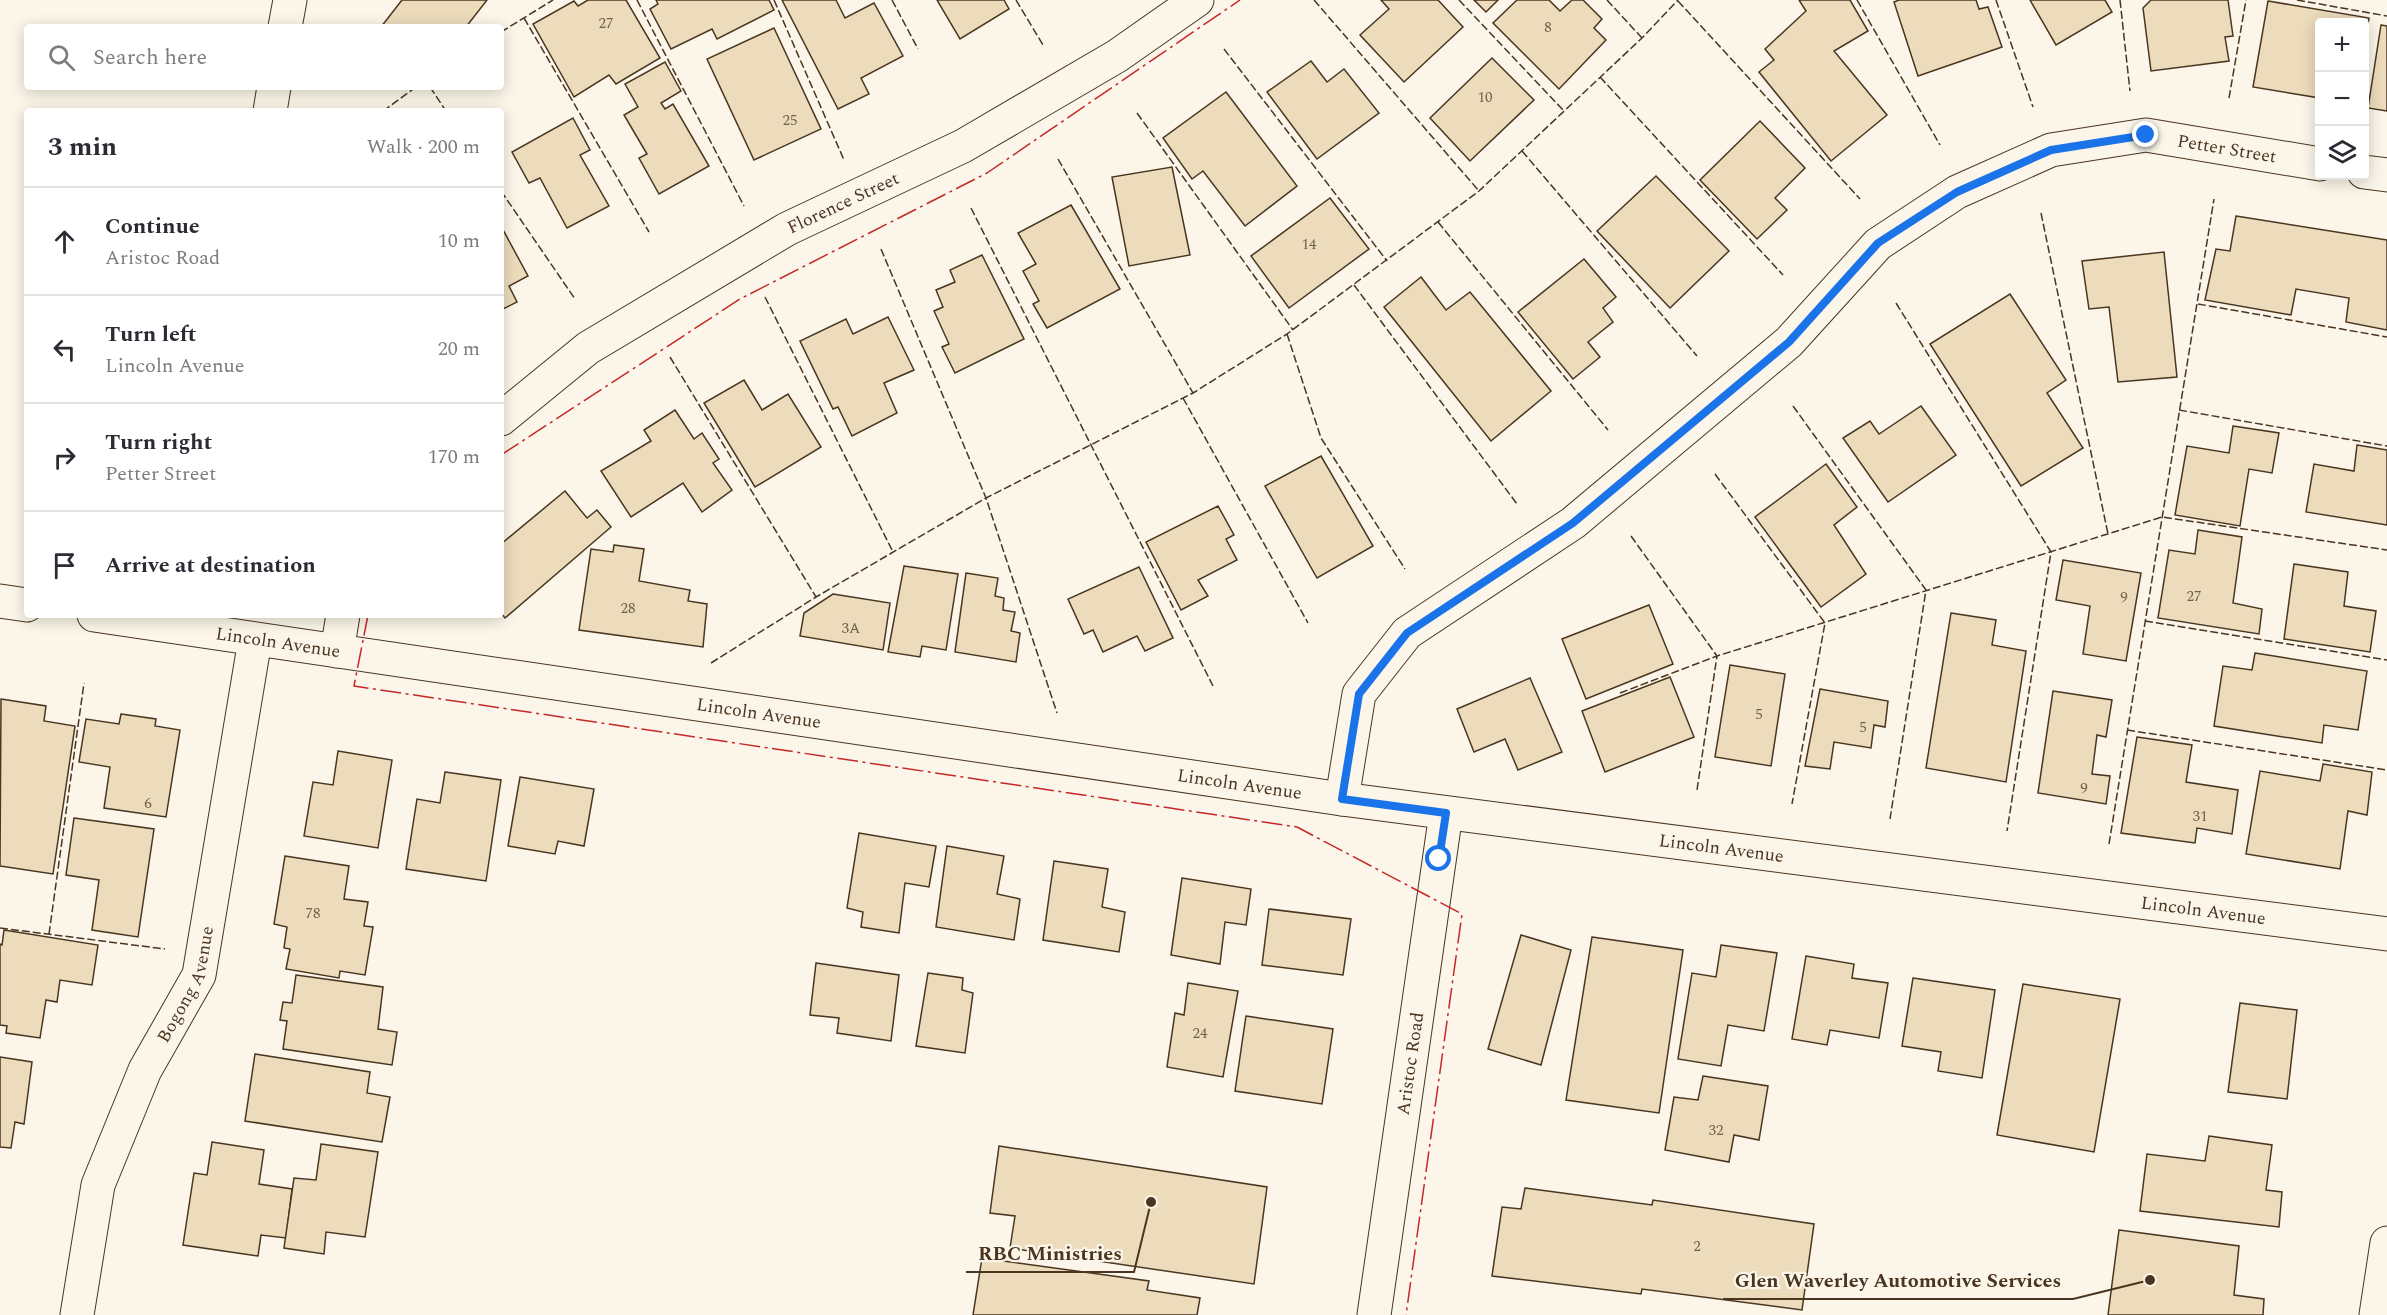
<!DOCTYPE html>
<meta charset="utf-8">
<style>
body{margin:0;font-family:Spectral,serif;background:#f2f2f3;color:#2b2b33}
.controls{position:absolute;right:18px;top:18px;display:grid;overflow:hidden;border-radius:6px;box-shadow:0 3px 15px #0003}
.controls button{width:54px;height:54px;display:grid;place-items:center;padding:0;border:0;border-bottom:2px solid #e1e1e2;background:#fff;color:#2b2b33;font:30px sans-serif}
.stop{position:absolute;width:18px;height:18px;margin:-14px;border:4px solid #1a73e8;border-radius:50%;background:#fff}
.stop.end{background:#1a73e8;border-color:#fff;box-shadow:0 2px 6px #0008}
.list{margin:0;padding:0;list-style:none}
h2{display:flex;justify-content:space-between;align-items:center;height:78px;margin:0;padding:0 24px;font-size:26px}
h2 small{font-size:20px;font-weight:400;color:#7c7c81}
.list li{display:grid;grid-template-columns:39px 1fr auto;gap:18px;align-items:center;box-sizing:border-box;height:108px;padding:0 24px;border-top:2px solid #e1e1e2}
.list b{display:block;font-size:22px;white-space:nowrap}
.list p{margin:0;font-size:20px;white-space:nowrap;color:#7c7c81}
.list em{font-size:20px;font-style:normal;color:#7c7c81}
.icon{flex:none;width:33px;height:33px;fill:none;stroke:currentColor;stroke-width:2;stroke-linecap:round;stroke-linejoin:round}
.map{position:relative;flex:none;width:2387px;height:1315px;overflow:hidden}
.search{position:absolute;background:#fff;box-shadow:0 3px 15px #0003;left:24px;top:24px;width:480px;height:66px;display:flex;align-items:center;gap:15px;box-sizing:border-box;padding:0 21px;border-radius:6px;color:#7c7c81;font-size:22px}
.panel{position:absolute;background:#fff;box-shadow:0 3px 15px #0003;left:24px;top:108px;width:480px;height:510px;border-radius:6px}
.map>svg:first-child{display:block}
.building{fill:#ecdcbc;stroke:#4a3520;stroke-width:1.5}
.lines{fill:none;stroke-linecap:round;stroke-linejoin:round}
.minor-casing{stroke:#4a3520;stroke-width:35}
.minor{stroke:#fbf6e9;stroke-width:33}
.fence{stroke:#4a3520;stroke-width:1.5;stroke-dasharray:8 3;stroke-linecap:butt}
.power{stroke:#c62828;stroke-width:1.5;stroke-dasharray:21 4.5 3 4.5;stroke-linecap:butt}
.route{stroke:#1a73e8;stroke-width:8}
.labels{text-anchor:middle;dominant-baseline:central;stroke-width:4.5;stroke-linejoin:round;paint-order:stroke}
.number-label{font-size:15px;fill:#725f47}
.street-label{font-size:18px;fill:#4a3520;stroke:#fbf6e9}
.leader{fill:none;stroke:#4a3520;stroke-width:2}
.callout-dot{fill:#4a3520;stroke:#fbf6e9;stroke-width:2}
.callout-label{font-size:20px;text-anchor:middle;font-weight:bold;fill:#4a3520;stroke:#fbf6e9;stroke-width:4.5;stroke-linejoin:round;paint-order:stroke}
</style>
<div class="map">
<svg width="2387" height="1315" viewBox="0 0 2387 1315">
<rect width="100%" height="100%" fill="#fbf6e9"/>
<g class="building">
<polygon points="402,0 487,0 466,27 381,27"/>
<polygon points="588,0 626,0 660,58 616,84 609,75 574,97 533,24 574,1 578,6"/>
<polygon points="656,0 769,0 774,10 717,39 712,29 671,49 650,9 658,4"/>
<polygon points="782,0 836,0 845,18 874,3 903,56 861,78 869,94 838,109"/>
<polygon points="937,0 1004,0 1009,9 960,39"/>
<polygon points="1381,0 1438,0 1463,27 1404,82 1360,35 1389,9"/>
<polygon points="1474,0 1498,0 1486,12"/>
<polygon points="1517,0 1549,0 1560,11 1572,0 1583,0 1602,19 1594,28 1606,40 1559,89 1493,23"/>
<polygon points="1799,0 1850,0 1868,31 1834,51 1887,115 1831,161 1759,72 1774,60 1765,49 1806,11"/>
<polygon points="1899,0 1976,0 1979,9 1988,7 2002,47 1918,76 1894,2"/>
<polygon points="2030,0 2105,0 2112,12 2056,45"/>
<polygon points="2151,0 2228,0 2233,36 2225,37 2229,61 2151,71 2143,8"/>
<polygon points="2268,1 2369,18 2364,50 2364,22 2320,22 2320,98 2253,87"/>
<polygon points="2381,25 2387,26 2387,111 2368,108"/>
<polygon points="774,28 821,129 754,160 707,59"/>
<polygon points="1492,58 1534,100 1470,161 1430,118"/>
<polygon points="1311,61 1327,82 1344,69 1379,113 1317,159 1267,92"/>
<polygon points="665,62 681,91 661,103 665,109 673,104 709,166 659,194 639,158 647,154 624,115 638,107 625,84"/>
<polygon points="1226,92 1297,186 1245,226 1203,171 1192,179 1163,138"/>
<polygon points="573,118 590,150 580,155 609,206 567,228 540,178 529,183 512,152"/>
<polygon points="1760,121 1805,168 1775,198 1787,210 1757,239 1700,180"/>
<polygon points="1172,167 1190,255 1129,266 1112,177"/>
<polygon points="1656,176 1729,251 1670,308 1597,231"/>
<polygon points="1330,198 1369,249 1289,308 1251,256"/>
<polygon points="1071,205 1120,289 1047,328 1033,304 1039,301 1023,271 1036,264 1018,233"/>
<polygon points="2236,216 2387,240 2387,330 2346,322 2349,298 2296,289 2291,315 2205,300 2216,249 2230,251"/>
<polygon points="501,226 528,276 509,286 517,302 501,310"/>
<polygon points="2164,252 2177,377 2118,382 2109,307 2089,309 2082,261"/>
<polygon points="982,255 1024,339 955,373 942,347 949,344 934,311 943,307 936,290 955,282 950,270"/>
<polygon points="1584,259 1616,297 1603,308 1613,322 1588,342 1600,357 1573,379 1518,312"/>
<polygon points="1421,277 1446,310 1470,292 1551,391 1491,441 1384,307"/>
<polygon points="2010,294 2066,380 2047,393 2083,448 2021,486 1930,344"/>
<polygon points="888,317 914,370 884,383 897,413 852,436 838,407 833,409 800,341 846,319 853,334"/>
<polygon points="744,380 762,410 788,394 821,447 755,487 704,403"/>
<polygon points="1921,406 1956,455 1888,502 1843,438 1870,421 1879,434"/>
<polygon points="675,410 694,439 702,433 719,459 713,463 732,490 702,512 683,483 631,517 601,471 651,441 644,430"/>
<polygon points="2233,426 2279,433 2272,473 2249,469 2240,526 2175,515 2187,446 2229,453"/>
<polygon points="2357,445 2387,450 2387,525 2306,512 2314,464 2354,471"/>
<polygon points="1321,456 1373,546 1317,578 1265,486"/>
<polygon points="1826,464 1857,507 1834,525 1866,574 1821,607 1755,517"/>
<polygon points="565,491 587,518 597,510 611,527 505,618 501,613 501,544"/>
<polygon points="1218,506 1234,535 1226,539 1237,560 1198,580 1208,596 1181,610 1146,542"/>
<polygon points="2198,530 2242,537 2233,603 2262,609 2259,634 2158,618 2169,550 2195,554"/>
<polygon points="614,545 644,549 639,581 690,590 688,601 707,604 703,647 579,630 591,549 613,552"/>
<polygon points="2063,560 2141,573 2126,661 2083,654 2090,606 2056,600"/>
<polygon points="2294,564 2348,572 2344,606 2376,611 2370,652 2284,639"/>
<polygon points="904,566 958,574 946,650 922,646 920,657 888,652"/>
<polygon points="1139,567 1173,638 1145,651 1137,636 1103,652 1093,630 1084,634 1068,599"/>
<polygon points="966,573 998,578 995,596 1004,598 1003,610 1015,612 1011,631 1020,633 1016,662 955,652"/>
<polygon points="833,594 890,603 883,650 800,636 804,613"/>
<polygon points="1649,605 1673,664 1586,699 1562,639"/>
<polygon points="1951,613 1996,620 1992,645 2026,651 2006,782 1926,768"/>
<polygon points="2255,653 2367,671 2358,730 2324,725 2322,743 2214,726 2223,666 2252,670"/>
<polygon points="1730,665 1785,674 1771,766 1715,757"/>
<polygon points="1670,677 1694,737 1605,772 1582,711"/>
<polygon points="1530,678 1562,752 1518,770 1505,739 1474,752 1457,709"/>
<polygon points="1820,689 1888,701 1885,727 1874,725 1871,748 1834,742 1830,769 1805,766"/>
<polygon points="2053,691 2112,700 2106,737 2097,735 2092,774 2110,776 2106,804 2038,793"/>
<polygon points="1,699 46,706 44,721 75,726 53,874 0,866"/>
<polygon points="121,714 156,719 155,726 180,730 166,817 104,808 110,767 79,762 86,719 119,724"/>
<polygon points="2137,737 2192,745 2186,782 2238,790 2232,834 2197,828 2195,843 2121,833"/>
<polygon points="338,751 392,760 378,848 304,836 313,782 333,785"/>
<polygon points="2323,764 2372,772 2367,815 2348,811 2340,869 2246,854 2260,771 2320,781"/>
<polygon points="445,772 501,780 486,881 406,869 417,799 440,803"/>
<polygon points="520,777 594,789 584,846 558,841 555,854 508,846"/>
<polygon points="74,818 154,829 138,937 92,930 99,880 66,875"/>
<polygon points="859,833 936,846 929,887 905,883 899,933 861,927 863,912 847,908"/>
<polygon points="947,846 1004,856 997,894 1020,899 1014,940 936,927"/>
<polygon points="285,856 349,866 344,899 368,902 364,926 373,927 365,975 340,971 339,978 286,969 290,949 284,948 287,927 274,924"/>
<polygon points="1054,861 1108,869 1102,907 1125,912 1119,952 1043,940"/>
<polygon points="1182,878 1251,889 1246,925 1225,922 1220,964 1171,955"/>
<polygon points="1269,909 1351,919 1343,975 1262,965"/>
<polygon points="4,930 98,945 92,985 60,980 57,1002 46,1000 40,1038 6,1033 7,1026 0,1025 0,944 2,945"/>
<polygon points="1521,935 1571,950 1541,1065 1488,1049"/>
<polygon points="1592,937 1683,950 1659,1113 1566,1100"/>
<polygon points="1721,945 1777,953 1764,1031 1728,1025 1721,1066 1678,1059 1692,973 1716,977"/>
<polygon points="1806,956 1854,964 1852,978 1888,983 1879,1038 1830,1030 1827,1045 1792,1039"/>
<polygon points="816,963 899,975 891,1041 837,1033 839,1018 810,1015"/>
<polygon points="928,973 963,978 962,990 973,993 965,1053 916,1046"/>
<polygon points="296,975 383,987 378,1029 397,1032 392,1065 283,1049 287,1021 280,1020 283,1002 292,1003"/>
<polygon points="1913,978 1995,990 1982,1078 1938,1071 1941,1052 1902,1046"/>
<polygon points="1188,983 1238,991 1223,1077 1167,1067 1175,1013 1184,1015"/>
<polygon points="2023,984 2120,999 2094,1152 1997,1135"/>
<polygon points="2240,1003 2297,1010 2287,1099 2228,1092"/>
<polygon points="1246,1016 1333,1029 1322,1104 1235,1091"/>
<polygon points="255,1054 370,1072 367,1093 390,1097 382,1142 245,1121"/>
<polygon points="0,1057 32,1062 24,1124 15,1122 11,1148 0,1147"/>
<polygon points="1703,1076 1768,1086 1759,1140 1734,1135 1729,1162 1665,1150 1674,1097 1698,1100"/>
<polygon points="2209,1136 2272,1145 2266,1190 2282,1192 2279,1227 2140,1211 2147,1154 2205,1161"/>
<polygon points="212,1142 264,1150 259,1184 292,1189 286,1238 261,1235 258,1256 183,1245 194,1173 207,1175"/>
<polygon points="321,1144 378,1152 365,1237 326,1232 324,1254 284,1248 294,1178 316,1180"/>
<polygon points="999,1146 1267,1187 1254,1284 1010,1248 1015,1216 990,1213"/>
<polygon points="1525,1188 1652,1205 1653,1200 1814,1224 1802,1310 1642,1289 1641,1294 1492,1276 1502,1207 1521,1209"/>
<polygon points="2119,1230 2239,1246 2234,1295 2264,1299 2263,1315 2108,1315"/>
<polygon points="982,1258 1149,1281 1147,1290 1200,1298 1197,1315 973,1315"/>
</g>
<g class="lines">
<g class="minor-casing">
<g id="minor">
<polyline points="285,27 290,0"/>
<polyline points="270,111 274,87"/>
<polyline points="2364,172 2387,175"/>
<path id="s1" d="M501,419L588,348L787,229L963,146L1117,56L1197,0"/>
<polyline points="0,601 27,605"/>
<path id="s2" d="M94,615L1342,799L2387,934"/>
<polyline points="337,651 343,615"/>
<path id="s3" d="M1342,799L1359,694L1407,633L1573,523L1789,342L1878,244L1957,192L2051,150L2146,135L2320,164"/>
<path id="s4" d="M77,1315L98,1185L145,1070L199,975L255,640"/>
<path id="s5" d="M1374,1315L1446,813"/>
<polyline points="2376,1315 2387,1243"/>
</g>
</g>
<use href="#minor" class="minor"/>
<g class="fence">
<polyline points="637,0 744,206"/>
<polyline points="774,0 844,160"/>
<polyline points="892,0 918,49"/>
<polyline points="1016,0 1043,45"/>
<polyline points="1314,0 1479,191"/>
<polyline points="1459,0 1564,111"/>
<polyline points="1607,0 1642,38"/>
<polyline points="1857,0 1940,145"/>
<polyline points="1996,0 2033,107"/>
<polyline points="2120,0 2130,91"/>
<polyline points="2297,0 2387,16"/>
<polyline points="1678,1 1860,199"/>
<polyline points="524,18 649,232"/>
<polyline points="501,32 553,0"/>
<polyline points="1224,49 1387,261"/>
<polyline points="1600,77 1783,275"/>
<polyline points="430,87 446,111"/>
<polyline points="2229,98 2246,0"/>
<polyline points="383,111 416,87"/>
<polyline points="1137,113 1293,330"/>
<polyline points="1522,151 1697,356"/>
<polyline points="1058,159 1193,393"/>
<polyline points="501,191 575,299"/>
<polyline points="971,208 1213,686"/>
<polyline points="2041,213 2108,534"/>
<polyline points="1438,222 1608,430"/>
<polyline points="881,249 986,498 1057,713"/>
<polyline points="1354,285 1517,504"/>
<polyline points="765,297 893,552"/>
<polyline points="1896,303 2051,552 2007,831"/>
<polyline points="2198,304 2387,337"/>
<polyline points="1287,334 1321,438 1405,569"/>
<polyline points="670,357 816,597"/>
<polyline points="1183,398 1308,623"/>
<polyline points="1793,406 1926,590 1890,819"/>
<polyline points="2179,410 2387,446"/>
<polyline points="1715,474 1825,623 1792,804"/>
<polyline points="1631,536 1717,656 1697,790"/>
<polyline points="2145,621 2387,660"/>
<polyline points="711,663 816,597 986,498 1193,393 1287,334 1479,191 1642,38 1678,0"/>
<polyline points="1620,693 1717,656 2162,517 2387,550"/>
<polyline points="2127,730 2387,770"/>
<polyline points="2109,844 2214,199"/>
<polyline points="0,928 165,949"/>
<polyline points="49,934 84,683"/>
</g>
<g class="power">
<polyline points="501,455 740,299 987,173 1240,0"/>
<polyline points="368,615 354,686 1297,827 1462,914 1406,1315"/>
</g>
</g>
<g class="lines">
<polyline class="route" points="1439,859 1446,813 1342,799 1359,694 1407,633 1573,523 1789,342 1878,243 1957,192 2051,150 2146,135"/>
</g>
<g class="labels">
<g class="number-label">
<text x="606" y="23">27</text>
<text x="1548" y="27">8</text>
<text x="1485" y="97">10</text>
<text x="790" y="120">25</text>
<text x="1309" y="244">14</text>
<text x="2194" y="596">27</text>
<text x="2124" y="597">9</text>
<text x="628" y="608">28</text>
<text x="851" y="628">3A</text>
<text x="1759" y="714">5</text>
<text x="1863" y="727">5</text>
<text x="2084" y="788">9</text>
<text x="148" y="803">6</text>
<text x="2200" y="816">31</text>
<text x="313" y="913">78</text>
<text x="1200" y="1033">24</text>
<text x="1716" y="1130">32</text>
<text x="1697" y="1246">2</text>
</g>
<g class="street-label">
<text stroke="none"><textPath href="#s3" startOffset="1173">Petter Street</textPath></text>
<text stroke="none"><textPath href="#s1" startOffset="406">Florence Street</textPath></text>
<text stroke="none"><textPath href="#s2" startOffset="186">Lincoln Avenue</textPath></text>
<text stroke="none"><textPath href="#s2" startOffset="672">Lincoln Avenue</textPath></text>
<text stroke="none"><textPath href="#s2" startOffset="1158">Lincoln Avenue</textPath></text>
<text stroke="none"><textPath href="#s2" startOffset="1644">Lincoln Avenue</textPath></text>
<text stroke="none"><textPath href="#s2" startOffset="2130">Lincoln Avenue</textPath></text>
<text stroke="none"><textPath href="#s4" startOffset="352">Bogong Avenue</textPath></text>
<text stroke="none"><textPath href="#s5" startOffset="254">Aristoc Road</textPath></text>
</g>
</g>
<path class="leader" d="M1151 1202L1134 1272H966M2150 1280L2073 1299H1723"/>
<g class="callout-dot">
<circle cx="1151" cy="1202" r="6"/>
<circle cx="2150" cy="1280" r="6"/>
</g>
<g class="callout-label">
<text x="1050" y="1260">RBC Ministries</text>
<text x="1898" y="1287">Glen Waverley Automotive Services</text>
</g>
</svg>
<div class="controls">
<button>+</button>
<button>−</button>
<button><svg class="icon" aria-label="layers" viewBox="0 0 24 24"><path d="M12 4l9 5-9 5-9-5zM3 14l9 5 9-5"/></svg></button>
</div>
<div class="stop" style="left:1439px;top:859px"></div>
<div class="stop end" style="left:2146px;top:135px"></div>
<div class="search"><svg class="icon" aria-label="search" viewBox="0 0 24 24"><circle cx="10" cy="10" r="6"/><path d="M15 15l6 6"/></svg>Search here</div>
<section class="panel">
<h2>3 min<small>Walk · 200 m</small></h2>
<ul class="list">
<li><svg class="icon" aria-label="ahead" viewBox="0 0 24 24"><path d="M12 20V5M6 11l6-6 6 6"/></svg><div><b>Continue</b><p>Aristoc Road</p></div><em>10 m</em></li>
<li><svg class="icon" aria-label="left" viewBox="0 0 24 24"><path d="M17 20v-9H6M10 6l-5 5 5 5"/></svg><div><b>Turn left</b><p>Lincoln Avenue</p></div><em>20 m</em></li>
<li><svg class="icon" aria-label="right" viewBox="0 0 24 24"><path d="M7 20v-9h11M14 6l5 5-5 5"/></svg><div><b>Turn right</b><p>Petter Street</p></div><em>170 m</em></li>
<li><svg class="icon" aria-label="arrive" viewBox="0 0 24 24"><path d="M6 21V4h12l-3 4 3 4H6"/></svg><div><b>Arrive at destination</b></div></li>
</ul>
</section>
</div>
